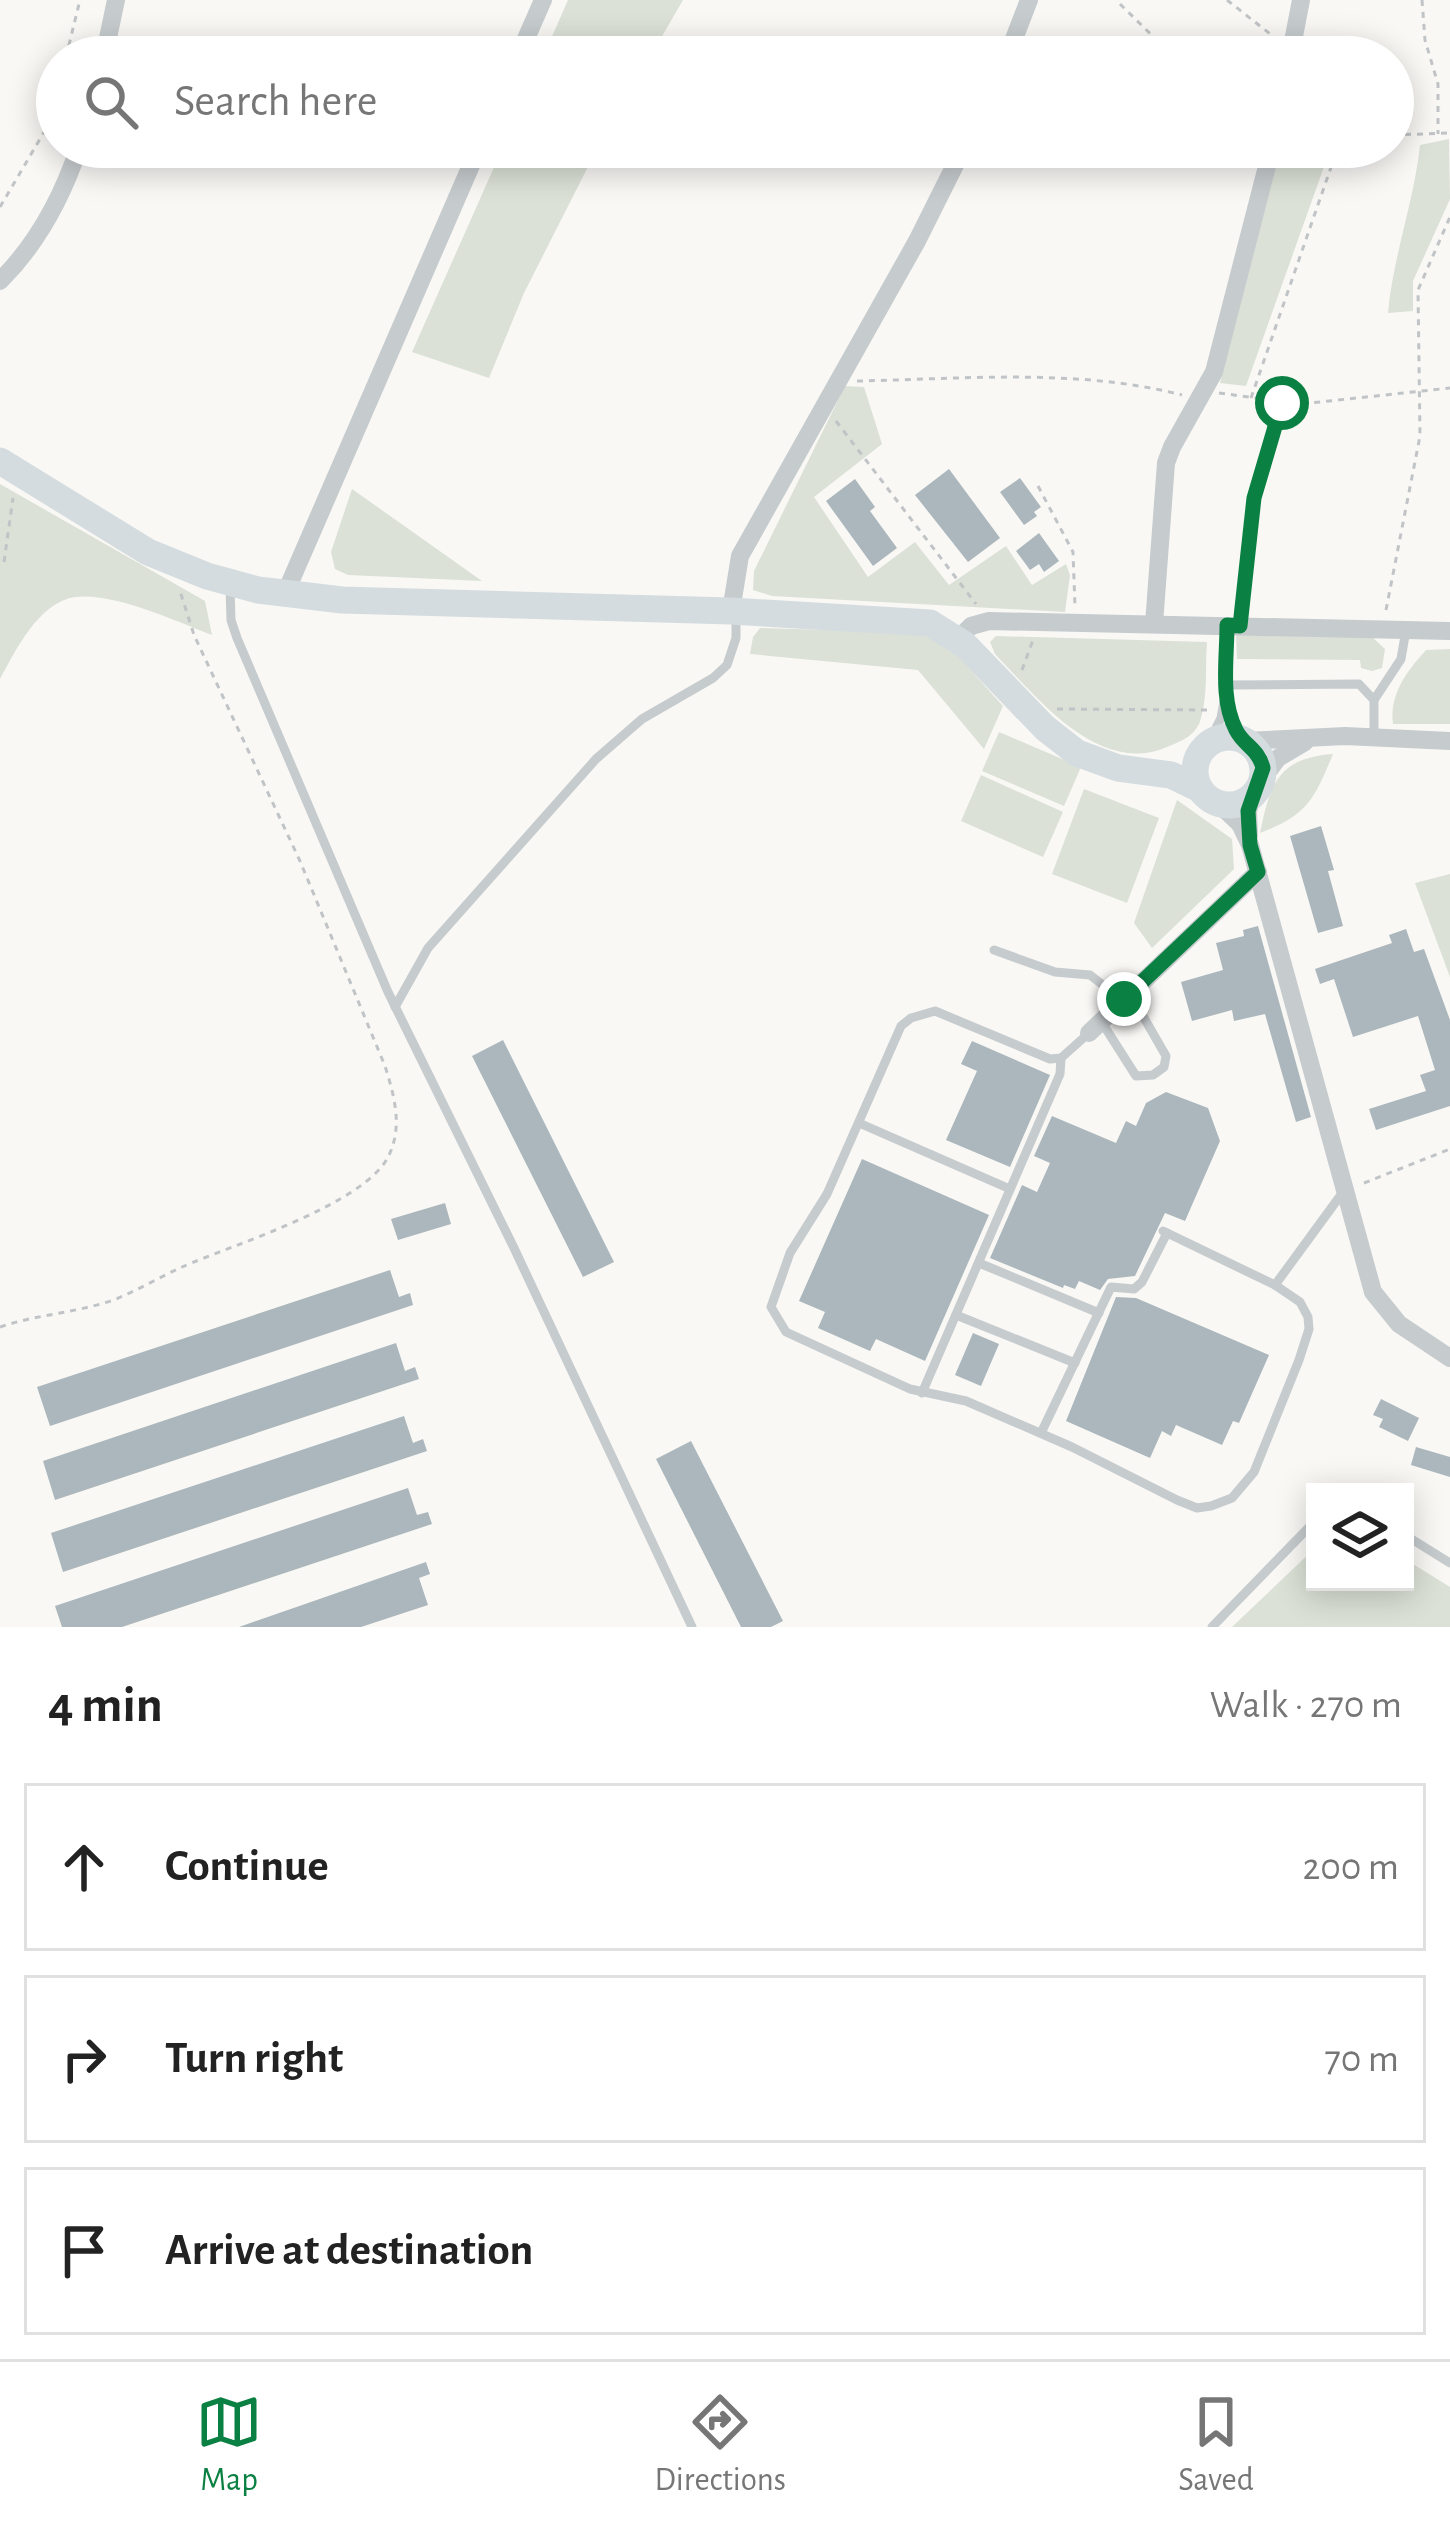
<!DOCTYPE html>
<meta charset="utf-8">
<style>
body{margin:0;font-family:"Alegreya Sans",sans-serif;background:#f2f2f2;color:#222}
.controls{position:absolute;right:36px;bottom:36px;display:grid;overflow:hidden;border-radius:0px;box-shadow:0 6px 30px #0003}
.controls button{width:108px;height:108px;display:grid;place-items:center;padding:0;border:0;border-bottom:3px solid #e0e0e0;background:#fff;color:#222;font:60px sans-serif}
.stop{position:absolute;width:36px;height:36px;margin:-27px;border:9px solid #0b8043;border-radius:50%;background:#fff}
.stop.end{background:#0b8043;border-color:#fff;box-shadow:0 3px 12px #0008}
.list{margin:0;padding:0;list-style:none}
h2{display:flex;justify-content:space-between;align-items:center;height:156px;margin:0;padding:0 48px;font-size:51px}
h2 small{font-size:39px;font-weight:400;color:#767676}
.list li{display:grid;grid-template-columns:78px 1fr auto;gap:36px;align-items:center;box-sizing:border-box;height:168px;margin:0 24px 24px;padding:0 24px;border:3px solid #e0e0e0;border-radius:0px}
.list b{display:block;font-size:45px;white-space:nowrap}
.list em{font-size:39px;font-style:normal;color:#767676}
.icon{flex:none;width:66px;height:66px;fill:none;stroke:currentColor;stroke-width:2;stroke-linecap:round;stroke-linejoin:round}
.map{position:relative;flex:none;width:1450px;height:1627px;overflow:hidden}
.search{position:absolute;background:#fff;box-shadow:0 6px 30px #0003;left:36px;right:36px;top:36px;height:132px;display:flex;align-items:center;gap:30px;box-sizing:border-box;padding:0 42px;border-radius:66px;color:#767676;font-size:45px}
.sheet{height:732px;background:#fff}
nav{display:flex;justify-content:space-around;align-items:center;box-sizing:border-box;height:168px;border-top:3px solid #e0e0e0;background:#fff;font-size:33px;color:#767676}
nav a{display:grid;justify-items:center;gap:6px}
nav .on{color:#0b8043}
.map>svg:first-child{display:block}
.green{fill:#dbe1d6}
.building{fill:#abb7bc}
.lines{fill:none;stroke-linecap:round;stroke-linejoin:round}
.path{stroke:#c1c4c6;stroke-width:3;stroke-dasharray:6 6;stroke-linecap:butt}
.lane{stroke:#c6cbce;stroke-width:9}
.street{stroke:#c6cbce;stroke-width:18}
.secondary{stroke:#d5dcdf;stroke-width:27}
.route{stroke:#0b8043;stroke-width:15}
</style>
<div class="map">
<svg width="1450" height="1627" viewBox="0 0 1450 1627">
<rect width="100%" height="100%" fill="#f9f8f5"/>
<g class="green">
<polygon points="568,0 683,0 650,57 543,57"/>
<path d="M1449,139L1450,199L1413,281V311L1388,313C1393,256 1414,202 1420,145Z"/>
<polygon points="503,147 598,147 524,293 489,378 412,352"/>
<polygon points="1281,147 1331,147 1246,386 1220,383"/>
<polygon points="845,386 864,387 882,444 814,497 868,577 915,542 949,585 1006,546 1032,585 1066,564 1070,575 1065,612 772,596 753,590 754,571"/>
<path d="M0,484L205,601L212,635C176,621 113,592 75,597C38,603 16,650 0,679Z"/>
<polygon points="352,489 482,581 348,575 335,569 331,552"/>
<polygon points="760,628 929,633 948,645 1003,706 984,749 918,670 750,654 753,637"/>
<polygon points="1236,635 1371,636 1385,649 1382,668 1372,671 1361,668 1360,660 1237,659"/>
<path d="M996,636L1207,642C1205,666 1208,695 1201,718C1197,735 1182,741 1167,747C1098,777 1036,696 995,654L990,642Z"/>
<path d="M1450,649V724H1393C1389,695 1406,672 1426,650Z"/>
<polygon points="999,732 1081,767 1064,806 982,771"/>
<path d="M1333,754C1314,800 1307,815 1260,833C1270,784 1278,758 1333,754Z"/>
<polygon points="981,775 1063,812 1043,857 961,821"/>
<polygon points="1084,789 1159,818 1127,903 1052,874"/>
<polygon points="1177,800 1232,839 1234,869 1152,948 1134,923"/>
<polygon points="1450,874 1450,977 1415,883"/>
<polygon points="1315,1548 1315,1582 1405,1582 1405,1559 1450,1587 1450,1627 1232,1627"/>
</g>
<g class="building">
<polygon points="949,469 1000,538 968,562 915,495"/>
<polygon points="1020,478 1041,507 1034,512 1037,516 1024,525 1000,492"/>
<polygon points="855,479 875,507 870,511 897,548 873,566 826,501"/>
<polygon points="1039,533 1059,561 1044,572 1039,564 1030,570 1016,551"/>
<polygon points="1321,826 1334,870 1328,871 1343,926 1318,933 1290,836"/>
<polygon points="1258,926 1311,1117 1296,1122 1265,1014 1234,1021 1232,1010 1192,1021 1181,982 1223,970 1216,943 1244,936 1243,930"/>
<polygon points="1406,929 1414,952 1424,949 1450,1020 1450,1106 1376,1130 1369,1109 1426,1091 1420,1075 1435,1070 1418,1016 1353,1037 1334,979 1320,984 1315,969 1392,943 1389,935"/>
<polygon points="503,1040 614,1262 583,1277 472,1056"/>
<polygon points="972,1041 1050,1075 1010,1167 946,1140 977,1071 961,1064"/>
<polygon points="1166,1092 1208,1108 1220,1141 1185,1221 1165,1213 1135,1276 1108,1279 1100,1290 1079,1281 1075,1289 1064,1285 1063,1288 990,1258 1022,1185 1037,1192 1050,1163 1034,1156 1052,1116 1116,1143 1126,1121 1136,1126 1146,1103"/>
<polygon points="862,1159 989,1215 925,1361 876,1339 870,1351 818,1328 825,1312 799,1301"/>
<polygon points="445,1203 451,1224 398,1240 391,1219"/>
<polygon points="390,1270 399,1297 410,1293 413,1305 50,1426 37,1387"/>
<polygon points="1116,1297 1136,1298 1269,1355 1239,1423 1233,1421 1222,1445 1176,1425 1171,1436 1162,1431 1150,1458 1066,1421"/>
<polygon points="973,1333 999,1344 981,1386 955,1375"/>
<polygon points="396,1343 405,1371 415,1367 419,1379 55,1500 43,1461"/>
<polygon points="1381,1399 1419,1418 1408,1441 1379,1427 1383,1419 1373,1415"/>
<polygon points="404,1416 413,1443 423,1439 427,1451 63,1572 51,1533"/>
<polygon points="691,1441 783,1621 771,1627 741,1627 656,1459"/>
<polygon points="1416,1447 1450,1457 1450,1477 1411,1465"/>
<polygon points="408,1488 417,1515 428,1512 432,1524 122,1627 62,1627 55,1606"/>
<polygon points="426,1562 430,1574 419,1578 428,1605 361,1627 239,1627"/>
</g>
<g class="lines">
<g class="path">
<polyline points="1227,0 1274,37"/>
<polyline points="1422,0 1425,40 1438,84 1438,134"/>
<polyline points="1120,4 1174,57"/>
<polyline points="66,57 80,0"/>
<polyline points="1393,135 1450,133"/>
<polyline points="0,207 50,122 57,95"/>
<path d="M857,381C965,379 1077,368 1182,395"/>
<polyline points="1219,393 1301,404 1450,388"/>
<polyline points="1251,398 1338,147"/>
<polyline points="836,421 976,604"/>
<polyline points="1038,486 1073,552 1075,607"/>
<polyline points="4,562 13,498"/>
<polyline points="1242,606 1254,498 1282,404"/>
<polyline points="1386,610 1420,436 1418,290 1450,217"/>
<polyline points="1227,645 1227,671"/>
<polyline points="1022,670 1033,640"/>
<polyline points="1057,709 1209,710"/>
<polyline points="1364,1183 1450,1149"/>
<path d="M0,1327C38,1314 78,1313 116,1299C138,1290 160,1277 182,1267C232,1245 367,1204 389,1155C403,1126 394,1095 385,1066L300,861L194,635L179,588"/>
</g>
<g class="lane">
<polyline points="230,587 231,620 237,638 388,992 514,1248 692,1627"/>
<polyline points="1374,700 1401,659 1406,630"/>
<polyline points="1227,706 1240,739"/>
<polyline points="1208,744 1221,718 1227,685 1359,684 1374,700 1374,737"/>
<polyline points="994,950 1055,972 1090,975 1143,1016 1166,1056 1164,1067 1153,1075 1136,1076 1101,1021"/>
<polyline points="395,1007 428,948 596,759 642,719 713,678 727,665 736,638 736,614"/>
<polyline points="1089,1033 1061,1058 1050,1059 935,1011 911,1018 901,1026 827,1194 790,1253 771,1307 786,1332 910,1389 966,1401 1072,1447 1177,1500 1197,1508 1211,1506 1232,1498 1254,1472 1299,1360 1309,1329 1308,1317 1300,1302 1275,1285 1163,1231"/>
<polyline points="859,1123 1010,1189"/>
<polyline points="979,1263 1099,1313"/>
<polyline points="1275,1285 1343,1192"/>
<polyline points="956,1315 1075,1363"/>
<polyline points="922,1393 1060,1074 1061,1058"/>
<polyline points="1041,1433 1111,1287 1134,1289 1142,1282 1167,1233"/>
<polyline points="1405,1535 1450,1563"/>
<polyline points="1212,1627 1315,1521"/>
</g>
<g class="street">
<polyline points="104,57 116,0"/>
<polyline points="518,57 543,0"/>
<polyline points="1007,57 1029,0"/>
<polyline points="1290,57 1301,0"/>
<path d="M0,281C38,243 62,198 79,147"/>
<polyline points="285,594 479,147"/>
<polyline points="731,611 740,556 917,241 964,147"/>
<polyline points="1154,624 1166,463 1172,447 1214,372 1272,147"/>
<polyline points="958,639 971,626 989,621 1450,631"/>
<polyline points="1245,741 1345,736 1450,741"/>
<polyline points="1262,779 1278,758 1305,742"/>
<polyline points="1218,803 1240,824 1250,845 1373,1292 1399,1324 1450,1358"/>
<polyline points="1249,835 1248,811 1253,794"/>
<polyline points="1089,1033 1258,872"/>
</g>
<g class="secondary">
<polyline points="0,461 148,552 207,576 258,590 342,600 731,611 930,623 965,645 1045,728 1077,753 1118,768 1171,775 1200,789"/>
<circle cx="1229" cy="771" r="34"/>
</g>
</g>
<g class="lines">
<path class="route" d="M1124,999L1258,872L1250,845L1248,811L1263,768C1258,748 1244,746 1236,730C1220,699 1227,660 1227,625L1240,626L1254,498L1282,403"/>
</g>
</svg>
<div class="controls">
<button><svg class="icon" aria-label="layers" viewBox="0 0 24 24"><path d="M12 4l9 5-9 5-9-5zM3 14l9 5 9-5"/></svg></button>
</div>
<div class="stop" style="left:1282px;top:403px"></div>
<div class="stop end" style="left:1124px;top:999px"></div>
<div class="search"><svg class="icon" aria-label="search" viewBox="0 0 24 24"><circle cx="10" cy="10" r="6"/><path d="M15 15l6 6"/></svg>Search here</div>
</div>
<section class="sheet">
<h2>4 min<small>Walk · 270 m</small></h2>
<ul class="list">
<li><svg class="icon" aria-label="ahead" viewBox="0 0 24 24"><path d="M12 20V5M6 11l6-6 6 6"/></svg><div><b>Continue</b></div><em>200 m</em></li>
<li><svg class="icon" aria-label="right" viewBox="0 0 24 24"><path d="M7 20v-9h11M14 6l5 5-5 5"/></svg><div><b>Turn right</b></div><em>70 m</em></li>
<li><svg class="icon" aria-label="arrive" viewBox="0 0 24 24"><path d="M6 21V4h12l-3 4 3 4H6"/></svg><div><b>Arrive at destination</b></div></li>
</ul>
</section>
<nav>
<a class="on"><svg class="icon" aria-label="map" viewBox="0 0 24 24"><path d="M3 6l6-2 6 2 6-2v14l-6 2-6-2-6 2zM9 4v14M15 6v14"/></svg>Map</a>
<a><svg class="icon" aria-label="directions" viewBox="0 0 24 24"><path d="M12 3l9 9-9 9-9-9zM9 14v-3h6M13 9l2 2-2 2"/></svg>Directions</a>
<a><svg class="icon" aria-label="saved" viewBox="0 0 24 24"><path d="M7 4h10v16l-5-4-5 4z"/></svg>Saved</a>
</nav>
